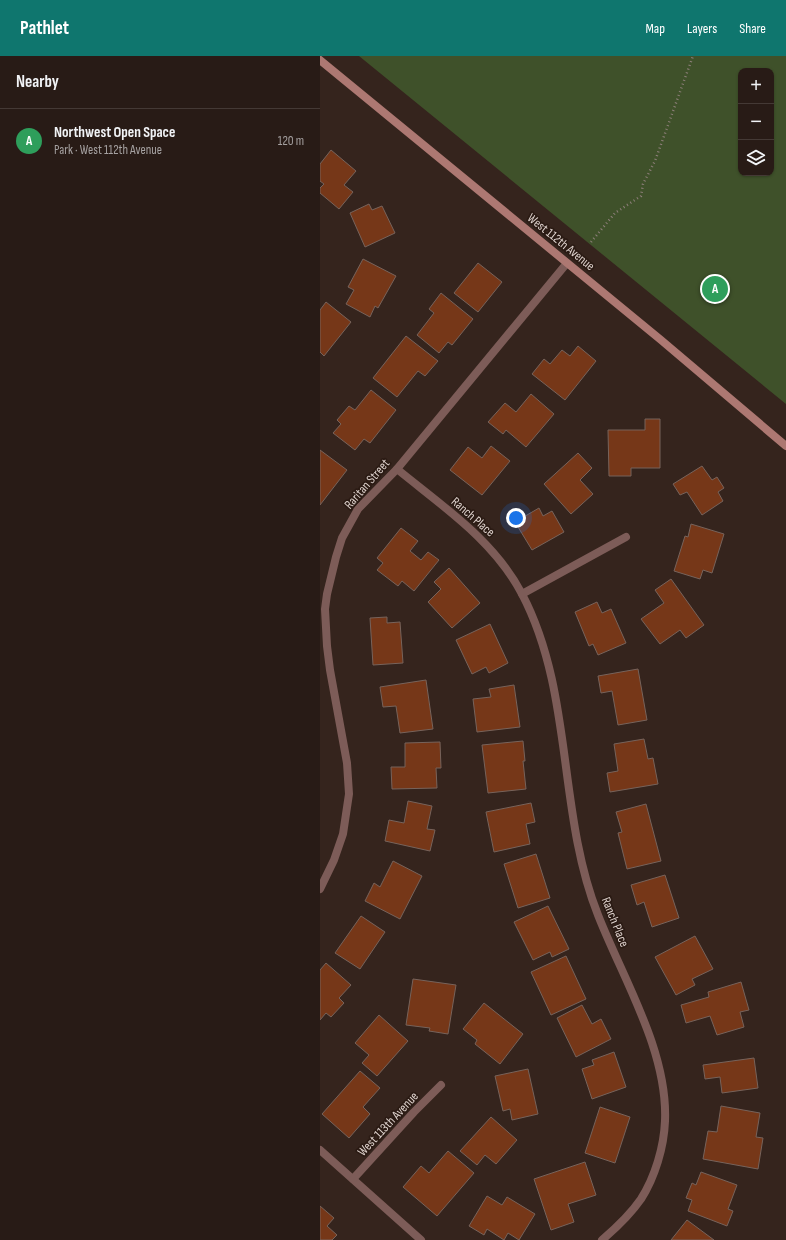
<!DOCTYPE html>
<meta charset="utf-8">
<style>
body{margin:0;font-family:"Sofia Sans Condensed",sans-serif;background:#30241f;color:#f1f3f6}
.controls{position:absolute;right:12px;top:12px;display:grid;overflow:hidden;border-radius:8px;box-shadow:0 1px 3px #0004}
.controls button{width:36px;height:36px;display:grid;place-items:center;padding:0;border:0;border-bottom:1px solid #443935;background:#281b16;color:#f1f3f6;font:20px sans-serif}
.you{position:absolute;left:196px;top:462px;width:14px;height:14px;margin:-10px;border:3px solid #fff;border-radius:50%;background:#1a73e8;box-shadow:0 0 0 6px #1a73e833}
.badge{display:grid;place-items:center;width:26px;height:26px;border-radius:50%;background:#0f766e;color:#fff;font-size:13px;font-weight:700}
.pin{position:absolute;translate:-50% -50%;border:2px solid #fff;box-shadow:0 1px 4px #0006}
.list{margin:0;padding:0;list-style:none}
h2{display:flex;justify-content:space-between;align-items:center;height:52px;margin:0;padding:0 16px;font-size:17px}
h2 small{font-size:13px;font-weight:400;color:#a5a1a1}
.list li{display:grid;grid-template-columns:26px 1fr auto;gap:12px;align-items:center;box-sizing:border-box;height:64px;padding:0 16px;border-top:1px solid #443935}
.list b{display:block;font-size:15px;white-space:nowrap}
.list p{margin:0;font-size:13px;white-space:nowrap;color:#a5a1a1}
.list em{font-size:13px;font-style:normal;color:#a5a1a1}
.icon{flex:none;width:22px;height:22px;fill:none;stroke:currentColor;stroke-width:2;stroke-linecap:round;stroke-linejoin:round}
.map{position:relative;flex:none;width:466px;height:1184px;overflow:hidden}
header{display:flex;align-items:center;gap:24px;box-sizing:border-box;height:56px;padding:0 20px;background:#0f766e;color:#fff}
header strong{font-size:19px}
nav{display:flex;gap:22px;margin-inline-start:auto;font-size:14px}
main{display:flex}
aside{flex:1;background:#281b16}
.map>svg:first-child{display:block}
.green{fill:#3f512a;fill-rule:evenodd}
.building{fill:#763718;stroke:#77635b}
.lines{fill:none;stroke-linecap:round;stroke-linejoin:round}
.path{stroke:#8d7f79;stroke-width:2.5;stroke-dasharray:1 3;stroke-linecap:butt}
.street{stroke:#7d5c58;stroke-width:8}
.secondary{stroke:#ad7872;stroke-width:8}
.labels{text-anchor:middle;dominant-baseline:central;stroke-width:3.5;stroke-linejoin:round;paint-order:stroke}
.street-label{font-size:13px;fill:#ded2cd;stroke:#2b1b14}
</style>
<header>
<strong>Pathlet</strong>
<nav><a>Map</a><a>Layers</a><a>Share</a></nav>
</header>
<main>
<aside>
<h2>Nearby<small></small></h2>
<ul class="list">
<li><span class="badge" style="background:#2e9e5b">A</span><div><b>Northwest Open Space</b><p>Park · West 112th Avenue</p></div><em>120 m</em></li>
</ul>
</aside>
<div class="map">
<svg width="466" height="1184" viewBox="0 0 466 1184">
<rect width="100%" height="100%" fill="#35241d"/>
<path class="green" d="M39,0H466V348ZM421,15H451V117H421Z"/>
<g class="building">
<polygon points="11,94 36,115 24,129 33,136 19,153 0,137 0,132 4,128 0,125 0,108"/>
<polygon points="49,148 52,154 62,150 75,177 45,191 30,157"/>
<polygon points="43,203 76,220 58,252 55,250 50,261 26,248 34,234 28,231"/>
<polygon points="158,207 182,226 158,256 134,237"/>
<polygon points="121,237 153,263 132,289 128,286 119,297 97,279 114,257 109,253"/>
<polygon points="6,246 31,266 4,300 0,296 0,254"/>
<polygon points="86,280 118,305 105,320 98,315 77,341 53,322"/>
<polygon points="258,290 276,305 245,344 212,318 224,303 230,308 242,294 250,300"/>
<polygon points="51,334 76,354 50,387 44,383 35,394 13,377 21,368 17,364 29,350 35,354"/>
<polygon points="211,338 234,358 206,391 186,374 183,378 168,366 185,347 196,356"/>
<polygon points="325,363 340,363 340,412 311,412 311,420 289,420 288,374 325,374"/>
<polygon points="171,390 190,405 162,439 130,414 148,391 162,402"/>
<polygon points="0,394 27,414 0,449"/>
<polygon points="258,397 272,412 260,424 273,438 251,458 224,428"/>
<polygon points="382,410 392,424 397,421 404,432 398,436 403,445 382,459 367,436 360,439 353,428"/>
<polygon points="219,452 223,460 232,455 244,476 212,494 195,466"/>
<polygon points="371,468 404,478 392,517 383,514 380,523 354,515 365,480 368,481"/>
<polygon points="81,472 98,485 90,495 101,504 108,496 119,504 94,535 82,525 78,530 57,514 63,507 57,502"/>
<polygon points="129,512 160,547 132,572 108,546 121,533 114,526"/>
<polygon points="351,523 384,569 366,582 360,574 340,588 321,563 344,547 335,534"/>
<polygon points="277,546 282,557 291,553 306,587 278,599 273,588 269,590 255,556"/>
<polygon points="67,561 67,567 80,566 83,607 53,609 50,562"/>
<polygon points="170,568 188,607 169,617 166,611 152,618 136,584"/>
<polygon points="318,613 327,664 298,669 292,635 281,637 278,620"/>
<polygon points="106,624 113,673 80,677 76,650 63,651 60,631"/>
<polygon points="194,629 200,671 157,676 153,643 171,641 169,633"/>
<polygon points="324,683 328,703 333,702 338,728 290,736 287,717 298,715 294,688"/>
<polygon points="203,685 205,705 203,705 206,733 168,737 162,689"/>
<polygon points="120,686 121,712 116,712 117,732 72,733 71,711 85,711 85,687"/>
<polygon points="88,745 112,750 107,773 115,774 110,795 65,785 69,764 84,767"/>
<polygon points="211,747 215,766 206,768 210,788 174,796 166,756"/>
<polygon points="326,748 341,805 307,813 298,777 302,776 296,756"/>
<polygon points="216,798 230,842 198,852 184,808"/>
<polygon points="73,805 102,820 80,863 45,845 54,827 60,831"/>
<polygon points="345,819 359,862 332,871 324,846 317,849 311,829"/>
<polygon points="228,850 249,893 232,901 230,896 213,904 194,866"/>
<polygon points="41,860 65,876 40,913 15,897"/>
<polygon points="375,880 393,913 372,923 375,929 356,939 335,901"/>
<polygon points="246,900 266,943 231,959 211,916"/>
<polygon points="6,907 31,929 19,942 24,947 11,961 6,957 0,964 0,914"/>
<polygon points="93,923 136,929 128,978 109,975 110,972 86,969"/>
<polygon points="421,926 429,954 420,956 424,971 397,979 390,960 366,967 361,949 389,941 388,936"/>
<polygon points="164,947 203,978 180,1008 155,988 157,984 143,973"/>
<polygon points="262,949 272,968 281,963 291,983 256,1001 237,962"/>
<polygon points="59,959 88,985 57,1020 42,1007 49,999 35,987"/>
<polygon points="294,996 306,1031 272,1043 262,1013 274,1009 272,1004"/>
<polygon points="434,1002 438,1032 402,1037 400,1021 385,1023 383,1009"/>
<polygon points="208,1013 218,1058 192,1064 190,1053 183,1055 175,1020"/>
<polygon points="40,1015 60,1032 43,1051 50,1058 29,1082 2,1058"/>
<polygon points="401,1050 440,1057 436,1081 443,1082 438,1113 383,1103 388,1075 397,1076"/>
<polygon points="280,1051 310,1061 295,1107 265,1097"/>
<polygon points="171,1061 197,1084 176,1108 165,1099 157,1109 140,1095"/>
<polygon points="128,1095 154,1117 117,1160 83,1131 101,1110 109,1117"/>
<polygon points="265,1106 276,1139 248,1148 254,1166 231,1174 214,1123"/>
<polygon points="381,1116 417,1129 408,1153 413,1155 407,1170 368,1155 372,1144 366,1142 372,1127 376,1129"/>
<polygon points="167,1140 182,1149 187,1141 215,1158 199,1184 188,1177 184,1184 167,1173 164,1179 149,1170"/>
<polygon points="0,1150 14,1162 7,1170 17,1179 12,1184 0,1184"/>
<polygon points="367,1164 394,1184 351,1184"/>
</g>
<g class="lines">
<polyline class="path" points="271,186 295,157 321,140 323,128 335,105 373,0"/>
<g class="street">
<path d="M77,413C122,450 174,484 202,538C254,637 237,756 278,859C303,923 348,995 345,1065C344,1091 335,1121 321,1143C310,1159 296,1172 282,1184"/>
<polyline points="202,538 306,481"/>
<polyline points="0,833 14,804 23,778 29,738 27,707 10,614 7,590 5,553 7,538 16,501 22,482 38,453 77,413 247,207"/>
<polyline points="0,1094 101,1184"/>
<polyline points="33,1123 94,1056 121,1029"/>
</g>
<polyline class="secondary" points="0,4 341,284 466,390"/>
</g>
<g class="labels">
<g class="street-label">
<text transform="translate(241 186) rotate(39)">West 112th Avenue</text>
<text transform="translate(47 428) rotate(-49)">Raritan Street</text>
<text transform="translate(153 461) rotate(41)">Ranch Place</text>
<text transform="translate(295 866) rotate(68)">Ranch Place</text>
<text transform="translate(68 1068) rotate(-47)">West 113th Avenue</text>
</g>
</g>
</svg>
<div class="controls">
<button>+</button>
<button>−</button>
<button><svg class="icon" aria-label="layers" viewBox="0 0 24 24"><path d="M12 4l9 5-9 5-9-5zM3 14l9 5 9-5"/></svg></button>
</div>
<div class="you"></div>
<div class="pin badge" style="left:395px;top:233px;background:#2e9e5b">A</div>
</div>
</main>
